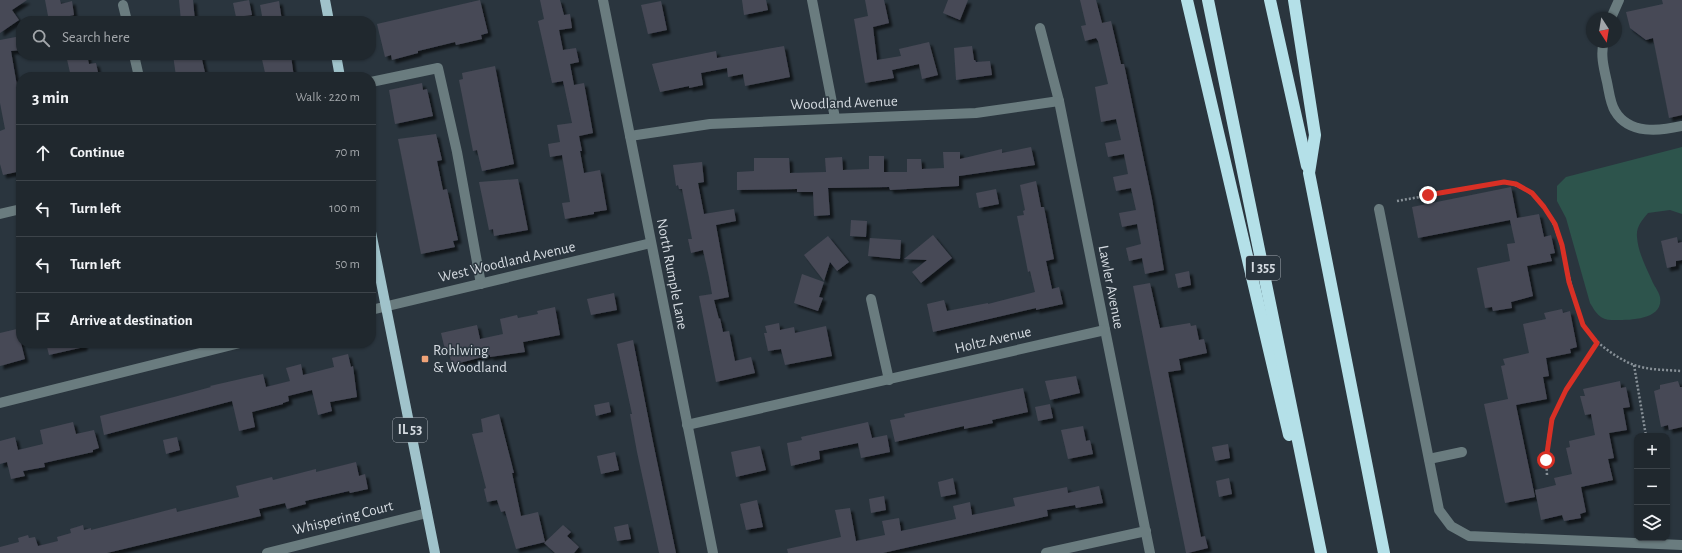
<!DOCTYPE html>
<meta charset="utf-8">
<style>
body{margin:0;font-family:"Alegreya Sans",sans-serif;background:#2d343a;color:#f1f3f6}
.controls{position:absolute;right:12px;bottom:12px;display:grid;overflow:hidden;border-radius:8px;box-shadow:0 1px 3px #0004}
.controls button{width:36px;height:36px;display:grid;place-items:center;padding:0;border:0;border-bottom:1px solid #3d444a;background:#20282e;color:#f1f3f6;font:20px sans-serif}
.compass{position:absolute;left:1586px;top:12px;width:36px;height:36px;border-radius:50%;background:#20282e;box-shadow:0 1px 3px #0004;rotate:168deg}
.stop{position:absolute;width:12px;height:12px;margin:-9px;border:3px solid #d93025;border-radius:50%;background:#fff}
.stop.end{background:#d93025;border-color:#fff;box-shadow:0 1px 4px #0008}
.list{margin:0;padding:0;list-style:none}
h2{display:flex;justify-content:space-between;align-items:center;height:52px;margin:0;padding:0 16px;font-size:17px}
h2 small{font-size:13px;font-weight:400;color:#a2a6aa}
.list li{display:grid;grid-template-columns:26px 1fr auto;gap:12px;align-items:center;box-sizing:border-box;height:56px;padding:0 16px;border-top:1px solid #3d444a}
.list b{display:block;font-size:15px;white-space:nowrap}
.list em{font-size:13px;font-style:normal;color:#a2a6aa}
.icon{flex:none;width:22px;height:22px;fill:none;stroke:currentColor;stroke-width:2;stroke-linecap:round;stroke-linejoin:round}
.map{position:relative;flex:none;width:1682px;height:553px;overflow:hidden}
.search{position:absolute;background:#20282e;box-shadow:0 1px 3px #0004;left:16px;top:16px;width:360px;height:44px;display:flex;align-items:center;gap:10px;box-sizing:border-box;padding:0 14px;border-radius:16px;color:#a2a6aa;font-size:15px}
.panel{position:absolute;background:#20282e;box-shadow:0 1px 3px #0004;left:16px;top:72px;width:360px;height:276px;border-radius:16px}
.map>svg:first-child{display:block}
.water{fill:#2d544c}
.building{fill:#474956;filter:url(#shadow)}
.lines{fill:none;stroke-linecap:round;stroke-linejoin:round}
.path{stroke:#879097;stroke-width:2.5;stroke-dasharray:2 2;stroke-linecap:butt}
.minor{stroke:#6a7c7f;stroke-width:10}
.major{stroke:#a0c3cb;stroke-width:10}
.highway{stroke:#b4e0e8;stroke-width:12}
.route{stroke:#d93025;stroke-width:5}
.poi-dot{fill:#efa378;stroke:#2a353e;stroke-width:1.5}
.labels{text-anchor:middle;dominant-baseline:central;stroke-width:3;stroke-linejoin:round;paint-order:stroke}
.shield{fill:#2a353e;stroke:#a2a9b0;stroke-width:1}
.shield-label{font-size:14px;font-weight:bold;fill:#d5dbe1}
.street-label{font-size:15px;fill:#d5dbe1;stroke:#2a353e}
.poi-label{font-size:15px;fill:#d5dbe1;stroke:#2a353e;text-anchor:start}
</style>
<div class="map">
<svg width="1682" height="553" viewBox="0 0 1682 553">
<defs>
<filter id="shadow"><feDropShadow dx="3.5" dy="3.5" stdDeviation="1" flood-color="#0009"/></filter>
</defs>
<rect width="100%" height="100%" fill="#2a353e"/>
<path class="water" d="M1682,147V214L1670,210L1648,213C1642,220 1636,227 1637,237C1638,253 1647,269 1653,283C1655,287 1659,292 1660,297C1664,321 1627,320 1612,320C1600,320 1596,313 1590,303L1566,218L1557,201V186L1566,177Z"/>
<g class="building">
<polygon points="0,0 27,0 12,10 19,20 0,33"/>
<polygon points="45,0 60,0 61,4 72,1 74,15 49,21"/>
<polygon points="179,0 193,0 195,21 181,21"/>
<polygon points="249,0 252,15 236,17 233,3"/>
<polygon points="480,0 488,33 481,35 482,39 456,45 455,42 418,51 418,53 392,60 391,55 385,57 377,24"/>
<polygon points="540,0 560,0 564,15 570,14 572,28 559,30 563,50 576,48 579,62 570,64 574,85 584,83 593,133 579,136 582,151 580,151 584,173 600,170 607,210 594,212 594,214 565,219 562,203 570,202 562,155 550,157 548,144 560,142 557,125 572,123 563,81 552,83 538,21 544,19"/>
<polygon points="742,0 766,0 768,10 744,15"/>
<polygon points="865,0 884,0 889,23 873,27 877,60 901,56 899,49 929,42 938,75 922,79 919,64 892,70 894,78 865,83 854,19 868,16"/>
<polygon points="948,0 968,0 960,20 943,13"/>
<polygon points="1080,0 1096,0 1102,23 1111,21 1121,64 1124,64 1152,199 1164,270 1145,274 1142,258 1129,261 1126,248 1141,244 1137,224 1122,227 1119,213 1136,210 1131,188 1116,191 1113,177 1128,174 1124,154 1108,157 1105,143 1121,140 1116,119 1101,122 1095,87 1108,84 1098,41 1096,38 1085,41 1081,26 1086,25"/>
<polygon points="1662,0 1682,0 1682,115 1669,118 1653,38 1646,40 1630,28 1626,12 1663,4"/>
<polygon points="279,1 282,21 263,21 260,5"/>
<polygon points="661,1 667,30 648,34 641,5"/>
<polygon points="21,36 21,50 11,51 21,109 21,118 16,119 21,138 21,171 3,175 0,164 0,131 5,129 0,103 0,40"/>
<polygon points="784,46 790,77 745,86 743,74 728,77 727,68 701,73 703,85 689,88 689,86 660,92 652,64 716,51 717,58"/>
<polygon points="972,46 974,60 975,60 976,62 990,61 992,75 956,80 954,48"/>
<polygon points="66,55 87,55 89,64 96,63 99,77 71,77"/>
<polygon points="173,55 201,55 206,77 187,77 186,74 176,76"/>
<polygon points="261,55 278,55 279,59 291,56 294,77 266,77"/>
<polygon points="495,66 514,164 482,171 477,150 473,151 459,80 463,79 462,73"/>
<polygon points="422,83 423,90 427,89 433,116 395,124 389,90"/>
<polygon points="436,134 442,160 437,161 443,190 447,189 458,240 453,241 455,247 421,254 398,139"/>
<polygon points="1031,147 1035,165 959,176 959,186 890,190 889,187 828,188 830,215 814,216 813,192 797,192 797,189 737,190 737,172 754,171 754,158 789,158 790,173 826,172 825,158 842,157 843,170 869,169 869,156 884,156 884,172 907,172 907,159 921,159 922,169 944,168 943,152 960,152 960,159 1002,149 1002,153"/>
<polygon points="702,162 704,182 698,183 704,214 734,209 736,221 716,225 729,297 714,300 719,319 720,318 723,332 729,331 735,361 751,357 755,373 716,382 699,296 712,294 709,277 703,250 691,253 688,239 692,239 682,189 679,189 678,185 676,186 673,165"/>
<polygon points="518,179 528,230 494,236 493,229 489,230 479,182"/>
<polygon points="1036,181 1041,207 1044,207 1054,259 1046,261 1052,289 1059,287 1063,304 1036,310 1036,308 933,332 927,304 944,300 947,311 988,303 988,304 1035,292 1030,271 1028,272 1017,216 1024,215 1023,211 1025,210 1020,185"/>
<polygon points="1511,187 1517,218 1539,214 1544,237 1551,235 1555,253 1550,254 1552,261 1527,266 1533,296 1511,302 1512,308 1493,311 1492,307 1485,308 1477,268 1510,261 1507,244 1515,243 1510,220 1418,238 1412,207"/>
<polygon points="996,189 999,204 979,208 976,193"/>
<polygon points="851,220 867,221 866,237 850,236"/>
<polygon points="933,235 952,258 921,283 912,272 927,260 904,259"/>
<polygon points="828,236 849,262 837,271 830,262 824,281 804,255"/>
<polygon points="1677,237 1678,243 1682,242 1682,260 1676,261 1676,266 1667,268 1661,241"/>
<polygon points="870,238 901,240 900,259 868,256"/>
<polygon points="1189,271 1191,285 1178,288 1175,274"/>
<polygon points="802,274 824,282 819,297 823,298 818,311 794,303"/>
<polygon points="1150,283 1160,328 1190,323 1191,326 1196,325 1199,340 1204,339 1207,353 1179,359 1181,370 1168,372 1201,537 1205,536 1208,548 1188,553 1186,553 1172,484 1133,286"/>
<polygon points="614,293 617,310 591,315 587,299"/>
<polygon points="555,307 560,335 523,342 525,352 490,357 490,355 452,365 449,353 446,354 441,333 477,325 480,339 503,334 500,319 517,315 518,318 538,314 537,311"/>
<polygon points="1562,309 1563,313 1570,311 1577,347 1570,349 1571,353 1546,358 1549,376 1543,377 1547,399 1516,405 1535,497 1505,503 1484,404 1508,399 1501,366 1505,365 1503,359 1529,353 1523,324 1546,319 1544,313"/>
<polygon points="779,323 780,330 794,327 795,333 826,326 832,356 785,365 781,349 768,351 764,333 767,333 765,326"/>
<polygon points="21,328 21,343 25,359 0,366 0,333"/>
<polygon points="633,340 652,437 676,553 659,553 637,452 630,414 632,414 617,344"/>
<polygon points="46,343 84,343 84,347 49,355"/>
<polygon points="348,354 351,367 353,366 357,397 330,402 332,411 318,415 312,390 288,396 289,401 283,403 283,404 252,412 255,427 239,431 232,401 104,435 100,416 174,397 211,387 210,386 263,374 266,387 290,381 286,368 301,364 303,375 334,367 332,358"/>
<polygon points="1076,376 1080,393 1050,400 1045,381"/>
<polygon points="1620,381 1621,388 1626,387 1630,407 1623,408 1627,430 1609,433 1614,458 1608,459 1613,480 1581,487 1586,512 1580,514 1581,518 1564,521 1562,515 1541,520 1535,490 1556,485 1554,478 1572,474 1566,448 1570,447 1569,441 1595,435 1591,414 1585,415 1580,396 1585,396 1583,389"/>
<polygon points="1678,381 1680,387 1682,387 1682,427 1669,430 1668,425 1661,427 1654,391 1660,389 1660,385"/>
<polygon points="1023,388 1028,412 992,420 993,423 964,429 964,426 895,442 890,420 905,417 904,414"/>
<polygon points="609,402 611,412 596,416 594,405"/>
<polygon points="1050,404 1053,418 1038,421 1035,407"/>
<polygon points="499,414 514,473 512,473 521,516 538,512 545,542 516,549 505,511 501,512 497,500 487,502 484,489 486,488 472,434 483,432 481,419"/>
<polygon points="73,422 76,434 94,430 99,448 93,450 93,452 44,463 45,467 23,471 25,476 11,479 7,462 0,464 0,441 15,437 18,450 43,444 40,430"/>
<polygon points="868,422 872,438 887,435 890,452 861,458 858,443 819,451 820,459 791,466 787,443 802,440 801,437"/>
<polygon points="1083,426 1086,441 1090,440 1093,454 1068,459 1061,430"/>
<polygon points="177,437 180,450 166,454 163,440"/>
<polygon points="1228,444 1230,458 1215,461 1212,447"/>
<polygon points="760,446 766,470 736,477 731,452"/>
<polygon points="615,452 619,470 601,474 597,456"/>
<polygon points="356,462 359,476 365,474 368,489 350,493 349,491 305,501 306,504 287,509 285,503 259,509 261,516 107,553 0,553 0,547 19,542 18,538 28,535 29,538 35,537 38,546 58,541 57,537 71,533 70,529 83,525 84,530 91,528 91,530 176,508 177,512 239,497 236,486 272,477 273,480 316,469 316,472"/>
<polygon points="953,478 956,494 941,497 938,482"/>
<polygon points="1229,478 1232,494 1219,497 1216,481"/>
<polygon points="1099,486 1103,503 1076,508 1075,505 1047,510 1048,516 905,548 883,553 788,553 787,549 841,537 835,510 850,508 856,541 885,535 882,521 899,518 901,531 956,519 953,506 970,502 972,515 1015,506 1013,498 1067,487 1068,493"/>
<polygon points="884,496 886,510 871,513 869,499"/>
<polygon points="757,500 763,527 746,530 740,504"/>
<polygon points="628,524 631,539 617,541 614,527"/>
<polygon points="563,525 571,532 567,536 579,547 574,553 555,553 544,543"/>
</g>
<g class="lines">
<g class="path">
<path d="M1397,201L1504,182C1563,194 1561,260 1577,306C1579,313 1580,321 1584,326C1594,342 1616,358 1634,365C1648,370 1667,370 1682,371"/>
<polyline points="1634,365 1646,436"/>
<path d="M1547,475C1543,416 1566,389 1597,343"/>
</g>
<g class="minor">
<polyline points="603,0 713,553"/>
<polyline points="812,0 835,118"/>
<polyline points="123,5 127,21"/>
<polyline points="1611,18 1619,0"/>
<polyline points="1040,28 1059,101 1150,553"/>
<path d="M1604,42C1600,54 1604,69 1607,82C1609,91 1610,103 1615,111C1629,135 1660,131 1682,126"/>
<polyline points="134,55 139,77"/>
<polyline points="371,82 438,68 457,152 481,284"/>
<polyline points="630,136 710,124 976,113 1059,101"/>
<polyline points="1379,209 1439,510 1451,526 1469,536 1682,545"/>
<polyline points="0,214 21,209"/>
<polyline points="871,299 889,380"/>
<polyline points="371,310 651,243"/>
<polyline points="0,403 240,343"/>
<polyline points="687,425 1105,330"/>
<polyline points="1429,459 1462,452"/>
<polyline points="267,553 427,513"/>
<polyline points="1046,553 1146,531"/>
</g>
<g class="major">
<polyline points="325,0 329,21"/>
<polyline points="336,55 340,77"/>
<polyline points="371,232 435,553"/>
</g>
<g class="highway">
<polyline points="1187,0 1289,435"/>
<polyline points="1208,0 1321,553"/>
<polyline points="1270,0 1307,166"/>
<polyline points="1294,0 1315,135 1309,173 1384,553"/>
</g>
</g>
<g class="lines">
<polyline class="route" points="1428,195 1504,182 1516,184 1532,193 1544,207 1555,224 1562,245 1569,282 1583,325 1597,343 1566,390 1552,419 1546,460"/>
</g>
<rect class="poi-dot" x="421" y="355" width="8" height="8" rx="2"/>
<g class="labels">
<g class="shield">
<rect x="1246" y="256" width="34" height="24" rx="3"/>
<rect x="393" y="418" width="34" height="24" rx="3"/>
</g>
<g class="shield-label">
<text x="1263" y="268">I 355</text>
<text x="410" y="430">IL 53</text>
</g>
<g class="street-label">
<text transform="translate(844 103) rotate(-2)">Woodland Avenue</text>
<text transform="translate(507 262) rotate(-13)">West Woodland Avenue</text>
<text transform="translate(672 274) rotate(79)">North Rumple Lane</text>
<text transform="translate(1111 287) rotate(79)">Lawler Avenue</text>
<text transform="translate(993 340) rotate(-13)">Holtz Avenue</text>
<text transform="translate(343 518) rotate(-14)">Whispering Court</text>
</g>
<g class="poi-label">
<text x="433" y="350">Rohlwing<tspan x="433" dy="17">&amp; Woodland</tspan></text>
</g>
</g>
</svg>
<div class="controls">
<button>+</button>
<button>−</button>
<button><svg class="icon" aria-label="layers" viewBox="0 0 24 24"><path d="M12 4l9 5-9 5-9-5zM3 14l9 5 9-5"/></svg></button>
</div>
<svg class="compass" viewBox="-18 -18 36 36"><path d="M0-13l5 13h-10z" fill="#e53935"/><path d="M0 13l5-13h-10z" fill="#a2a6aa"/></svg>
<div class="stop" style="left:1546px;top:460px"></div>
<div class="stop end" style="left:1428px;top:195px"></div>
<div class="search"><svg class="icon" aria-label="search" viewBox="0 0 24 24"><circle cx="10" cy="10" r="6"/><path d="M15 15l6 6"/></svg>Search here</div>
<section class="panel">
<h2>3 min<small>Walk · 220 m</small></h2>
<ul class="list">
<li><svg class="icon" aria-label="ahead" viewBox="0 0 24 24"><path d="M12 20V5M6 11l6-6 6 6"/></svg><div><b>Continue</b></div><em>70 m</em></li>
<li><svg class="icon" aria-label="left" viewBox="0 0 24 24"><path d="M17 20v-9H6M10 6l-5 5 5 5"/></svg><div><b>Turn left</b></div><em>100 m</em></li>
<li><svg class="icon" aria-label="left" viewBox="0 0 24 24"><path d="M17 20v-9H6M10 6l-5 5 5 5"/></svg><div><b>Turn left</b></div><em>50 m</em></li>
<li><svg class="icon" aria-label="arrive" viewBox="0 0 24 24"><path d="M6 21V4h12l-3 4 3 4H6"/></svg><div><b>Arrive at destination</b></div></li>
</ul>
</section>
</div>
